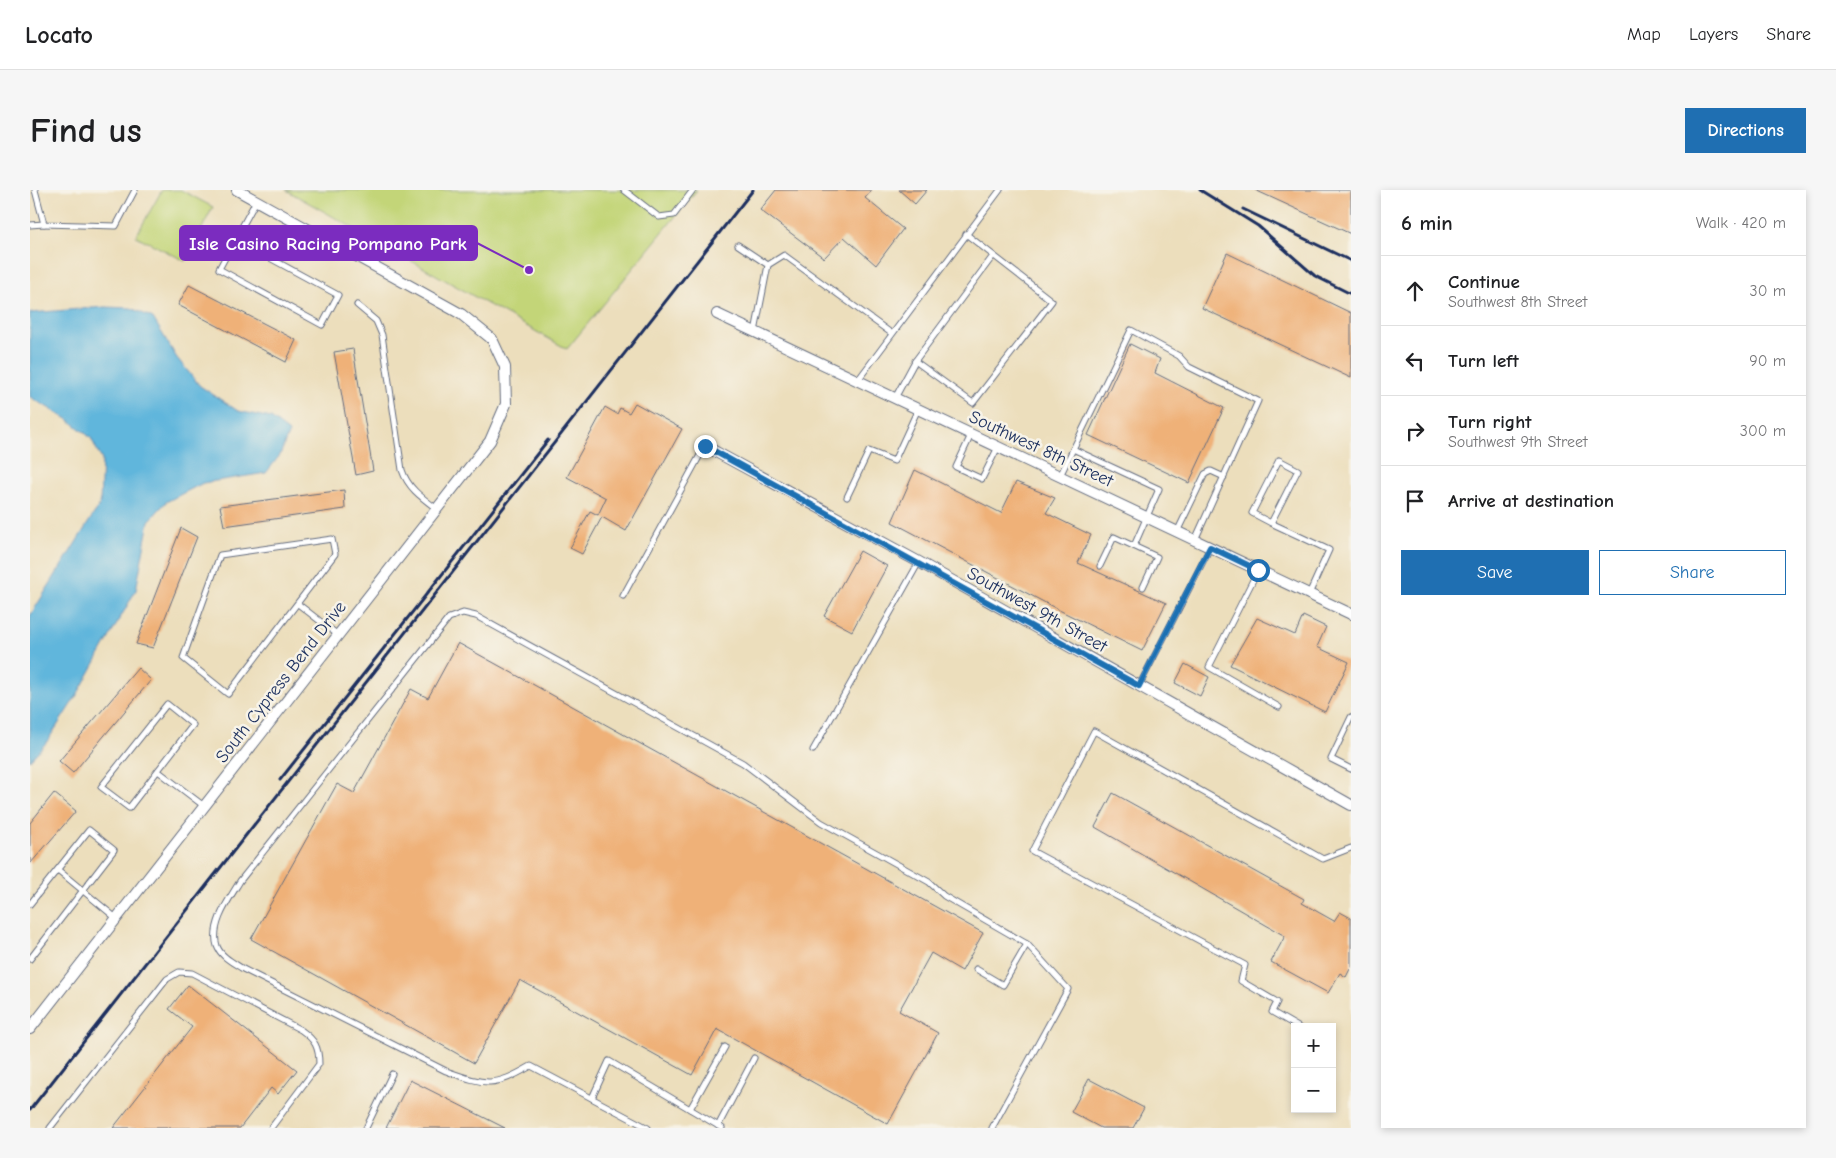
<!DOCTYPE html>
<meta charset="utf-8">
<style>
body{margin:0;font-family:"Comic Neue",sans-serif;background:#f6f6f6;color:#202124}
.controls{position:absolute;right:15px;bottom:15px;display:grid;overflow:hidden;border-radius:0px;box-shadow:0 2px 8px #0003}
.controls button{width:45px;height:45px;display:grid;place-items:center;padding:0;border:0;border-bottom:1px solid #e0e0e0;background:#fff;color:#202124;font:25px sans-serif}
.stop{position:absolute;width:15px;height:15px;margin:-11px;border:4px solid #1f6fb2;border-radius:50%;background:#fff}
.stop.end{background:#1f6fb2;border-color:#fff;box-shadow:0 1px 5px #0008}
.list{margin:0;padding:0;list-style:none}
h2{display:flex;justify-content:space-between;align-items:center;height:65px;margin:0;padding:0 20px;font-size:21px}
h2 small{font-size:16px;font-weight:400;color:#757577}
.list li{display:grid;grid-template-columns:32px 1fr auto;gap:15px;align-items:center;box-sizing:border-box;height:70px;padding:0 20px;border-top:1px solid #e0e0e0}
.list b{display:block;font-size:19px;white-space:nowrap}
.list p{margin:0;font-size:16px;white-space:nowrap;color:#757577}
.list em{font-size:16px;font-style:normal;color:#757577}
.actions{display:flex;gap:10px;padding:15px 20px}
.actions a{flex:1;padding:11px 0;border:1px solid #1f6fb2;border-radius:0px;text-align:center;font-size:18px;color:#1f6fb2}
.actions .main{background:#1f6fb2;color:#fff}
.icon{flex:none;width:28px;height:28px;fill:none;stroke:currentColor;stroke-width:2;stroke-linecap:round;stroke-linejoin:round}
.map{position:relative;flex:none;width:1321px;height:938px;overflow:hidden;border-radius:0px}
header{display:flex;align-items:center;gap:30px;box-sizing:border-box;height:70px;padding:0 25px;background:#fff;border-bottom:1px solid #e0e0e0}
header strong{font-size:24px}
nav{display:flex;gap:28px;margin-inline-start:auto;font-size:18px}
.intro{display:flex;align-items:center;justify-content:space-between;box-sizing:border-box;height:120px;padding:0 30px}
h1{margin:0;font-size:35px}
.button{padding:12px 22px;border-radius:0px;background:#1f6fb2;color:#fff;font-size:18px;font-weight:700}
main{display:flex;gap:30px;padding:0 30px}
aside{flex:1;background:#fff;border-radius:0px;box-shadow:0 2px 8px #0003}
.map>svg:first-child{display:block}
.green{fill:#c3d578;stroke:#6f826b}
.water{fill:#60b6dc;stroke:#3e729d}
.building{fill:#efb178}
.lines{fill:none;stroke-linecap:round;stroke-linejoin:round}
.service-casing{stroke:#646c7f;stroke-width:7}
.minor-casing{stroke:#646c7f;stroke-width:12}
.service{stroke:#fff;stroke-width:5}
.minor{stroke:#fff;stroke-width:10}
.rail{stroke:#1b2f5e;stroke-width:3}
.route{stroke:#1f6fb2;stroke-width:6}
.labels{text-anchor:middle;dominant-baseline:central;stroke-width:5;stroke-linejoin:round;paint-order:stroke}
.street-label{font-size:18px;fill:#1b2f5e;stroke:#f7f3e8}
.leader{fill:none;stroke:#7b2cbf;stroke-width:2}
.callout-dot{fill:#7b2cbf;stroke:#f7f3e8;stroke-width:2}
.callout{fill:#7b2cbf;stroke:#7b2cbf;stroke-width:2}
.callout-label{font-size:19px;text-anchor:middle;font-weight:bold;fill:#fff}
</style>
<header>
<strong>Locato</strong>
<nav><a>Map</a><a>Layers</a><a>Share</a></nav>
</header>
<div class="intro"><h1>Find us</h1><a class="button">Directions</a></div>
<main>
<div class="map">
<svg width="1321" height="938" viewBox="0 0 1321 938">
<rect width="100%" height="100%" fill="#f7f3e8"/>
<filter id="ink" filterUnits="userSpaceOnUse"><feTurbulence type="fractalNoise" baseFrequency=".02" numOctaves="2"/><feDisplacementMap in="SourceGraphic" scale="10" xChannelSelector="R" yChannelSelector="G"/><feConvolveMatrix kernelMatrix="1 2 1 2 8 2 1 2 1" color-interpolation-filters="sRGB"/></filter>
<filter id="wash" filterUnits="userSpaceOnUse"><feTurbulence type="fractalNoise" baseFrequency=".0096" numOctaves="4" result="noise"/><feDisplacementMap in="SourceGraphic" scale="20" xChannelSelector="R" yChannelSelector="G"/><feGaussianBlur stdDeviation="1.12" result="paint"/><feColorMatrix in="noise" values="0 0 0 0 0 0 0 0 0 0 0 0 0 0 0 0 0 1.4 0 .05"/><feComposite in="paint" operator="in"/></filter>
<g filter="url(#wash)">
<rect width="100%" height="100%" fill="#ecdebc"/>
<g class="green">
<polygon points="132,0 151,0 183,17 155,71 106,46"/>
<polygon points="256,0 667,0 537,159"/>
</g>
<polygon class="water" points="75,117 101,118 123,128 147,168 170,196 208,221 241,228 259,242 250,265 236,283 173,293 136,312 119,331 106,400 47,505 16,553 0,570 0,426 70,314 72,270 61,248 39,230 0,207 0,123"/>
<g id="blocks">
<g class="building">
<polygon points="746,0 842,0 835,8 873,39 846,75 814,47 794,68 730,20"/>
<polygon points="869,0 897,0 885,14"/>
<polygon points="1225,0 1321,0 1321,44"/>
<polygon points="1197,63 1321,123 1321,188 1172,118"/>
<polygon points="159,95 266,150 256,172 148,115"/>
<polygon points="1100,154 1130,169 1125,183 1194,218 1159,293 1058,245"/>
<polygon points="323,159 343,281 326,285 304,162"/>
<polygon points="605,213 652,239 596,341 572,327 552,364 540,358 560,321 568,325 576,308 537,287 575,217 587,224 590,218 599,223"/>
<polygon points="885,280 971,323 986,292 1025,308 1016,323 1061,345 1048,373 1136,413 1112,461 1027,419 862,332"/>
<polygon points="314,300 315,319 194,336 190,316"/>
<polygon points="151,338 167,347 123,458 106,454"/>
<polygon points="830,361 857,376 822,441 794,426"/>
<polygon points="1273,426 1296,437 1287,457 1319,472 1295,522 1200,475 1227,428 1265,445"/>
<polygon points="428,453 953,743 932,781 901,763 869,821 908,843 858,934 687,839 662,885 490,790 444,873 221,749 307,594 324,603 381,499 398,508"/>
<polygon points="1155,474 1179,487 1170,506 1145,493"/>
<polygon points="108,478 121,490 43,583 29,571"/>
<polygon points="24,603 46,621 0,674 0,633"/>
<polygon points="1083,603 1274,709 1272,713 1304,731 1310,722 1321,728 1321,777 1316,787 1310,783 1298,803 1241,772 1255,746 1065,637"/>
<polygon points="158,795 267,880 248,904 241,898 210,938 83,938 162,837 139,819"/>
<polygon points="1059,889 1114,918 1103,938 1071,938 1041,922"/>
<polygon points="380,890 475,938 356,938"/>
</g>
</g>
</g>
<g filter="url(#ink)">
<use href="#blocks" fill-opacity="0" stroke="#646c7f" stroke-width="1"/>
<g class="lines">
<g class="service-casing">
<g id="service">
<polyline points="5,0 14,34 86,36 105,0"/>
<polyline points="594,0 629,27 644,25 663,0"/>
<polyline points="0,35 14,34"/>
<polyline points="205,49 308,105 292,135 189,79 226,11"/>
<polyline points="708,55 738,75 725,142"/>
<polyline points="738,75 754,65 861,143"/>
<path d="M327,115L346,131L352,145L372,280C378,298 391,307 407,319"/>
<polyline points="885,171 943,213 1022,111 936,44"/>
<polyline points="828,190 970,0"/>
<polyline points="865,208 885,171 963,66"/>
<polyline points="941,245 926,277 952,289 968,257"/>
<polyline points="1043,259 1129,299 1104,356"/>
<polyline points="1030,286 1101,140 1149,166 1159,177 1228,211 1165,350"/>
<polyline points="817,307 839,261 864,271 888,219"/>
<polyline points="1241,333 1222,323 1249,270 1268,280 1241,333 1299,360 1279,404"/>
<polyline points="1147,342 1175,284 1181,281 1194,287"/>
<polygon points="302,349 305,364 198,504 153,468 190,365"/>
<polyline points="1070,376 1084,347 1127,367 1113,397"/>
<polyline points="1228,380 1179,477 1249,517"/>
<polyline points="593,406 675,256"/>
<polyline points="268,414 308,445"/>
<polyline points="1109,496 1180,358"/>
<polygon points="137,514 163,535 99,618 71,597"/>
<polyline points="1321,527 1301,569 1321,579"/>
<polyline points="783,560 889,372"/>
<polyline points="128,581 174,616"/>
<polyline points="28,680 86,728"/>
<polyline points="0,714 59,640 84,660 0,769"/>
<polyline points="946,779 973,795 997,754"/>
<polyline points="1268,837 1242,822 1247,812 1211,791 1215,775 1002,661 1064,541 1293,669 1321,658"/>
<polyline points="562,908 579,871 692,938"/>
<polyline points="660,919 695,857"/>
<polyline points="688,936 724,868"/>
<path d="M20,938L137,789L149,782L162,783L271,840C285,850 289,857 289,874L241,938"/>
<polyline points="336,938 362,884"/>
<path d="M618,938L501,876C463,898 456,895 416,881L213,779C204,773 191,767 187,756C180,734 200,708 210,691L419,428L433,423L446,426L713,573L791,632L899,692L914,706L997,754L1038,799L962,938"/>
</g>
</g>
<g class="minor-casing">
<g id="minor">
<polyline points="687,124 1321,424"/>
<polyline points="675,256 889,372 1321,615"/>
<polyline points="0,839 460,251 476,214 475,177 462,149 431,124 207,0"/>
</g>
</g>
<use href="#service" class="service"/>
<use href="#minor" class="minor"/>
<g class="rail">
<polyline points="1170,0 1228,36 1285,86 1321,104"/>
<polyline points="1213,19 1321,71"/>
<polyline points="250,590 518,250"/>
<polyline points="0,920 723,0"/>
</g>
</g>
</g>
<g class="lines" filter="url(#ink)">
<polyline class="route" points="675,256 1109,496 1180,357 1228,380"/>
</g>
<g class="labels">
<g class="street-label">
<text transform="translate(1011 259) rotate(25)">Southwest 8th Street</text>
<text transform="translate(1007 420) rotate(29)">Southwest 9th Street</text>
<text transform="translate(251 492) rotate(-52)">South Cypress Bend Drive</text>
</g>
</g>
<path class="leader" d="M499 80L447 53"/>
<circle class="callout-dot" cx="499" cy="80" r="5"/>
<rect class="callout" x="150" y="36" width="297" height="34" rx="5"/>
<g class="callout-label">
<text x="298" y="60">Isle Casino Racing Pompano Park</text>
</g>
</svg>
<div class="controls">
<button>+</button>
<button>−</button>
</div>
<div class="stop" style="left:1228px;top:380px"></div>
<div class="stop end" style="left:675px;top:256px"></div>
</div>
<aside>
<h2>6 min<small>Walk · 420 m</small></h2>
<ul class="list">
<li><svg class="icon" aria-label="ahead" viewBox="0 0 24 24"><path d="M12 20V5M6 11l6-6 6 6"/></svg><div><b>Continue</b><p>Southwest 8th Street</p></div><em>30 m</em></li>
<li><svg class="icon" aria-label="left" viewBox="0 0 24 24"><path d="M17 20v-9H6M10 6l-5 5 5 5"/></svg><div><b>Turn left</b></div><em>90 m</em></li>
<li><svg class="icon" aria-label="right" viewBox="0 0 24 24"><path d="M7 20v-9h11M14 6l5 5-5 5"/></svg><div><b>Turn right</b><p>Southwest 9th Street</p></div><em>300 m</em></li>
<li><svg class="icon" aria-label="arrive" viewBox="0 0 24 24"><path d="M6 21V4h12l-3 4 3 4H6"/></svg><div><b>Arrive at destination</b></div></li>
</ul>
<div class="actions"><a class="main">Save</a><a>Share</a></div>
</aside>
</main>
